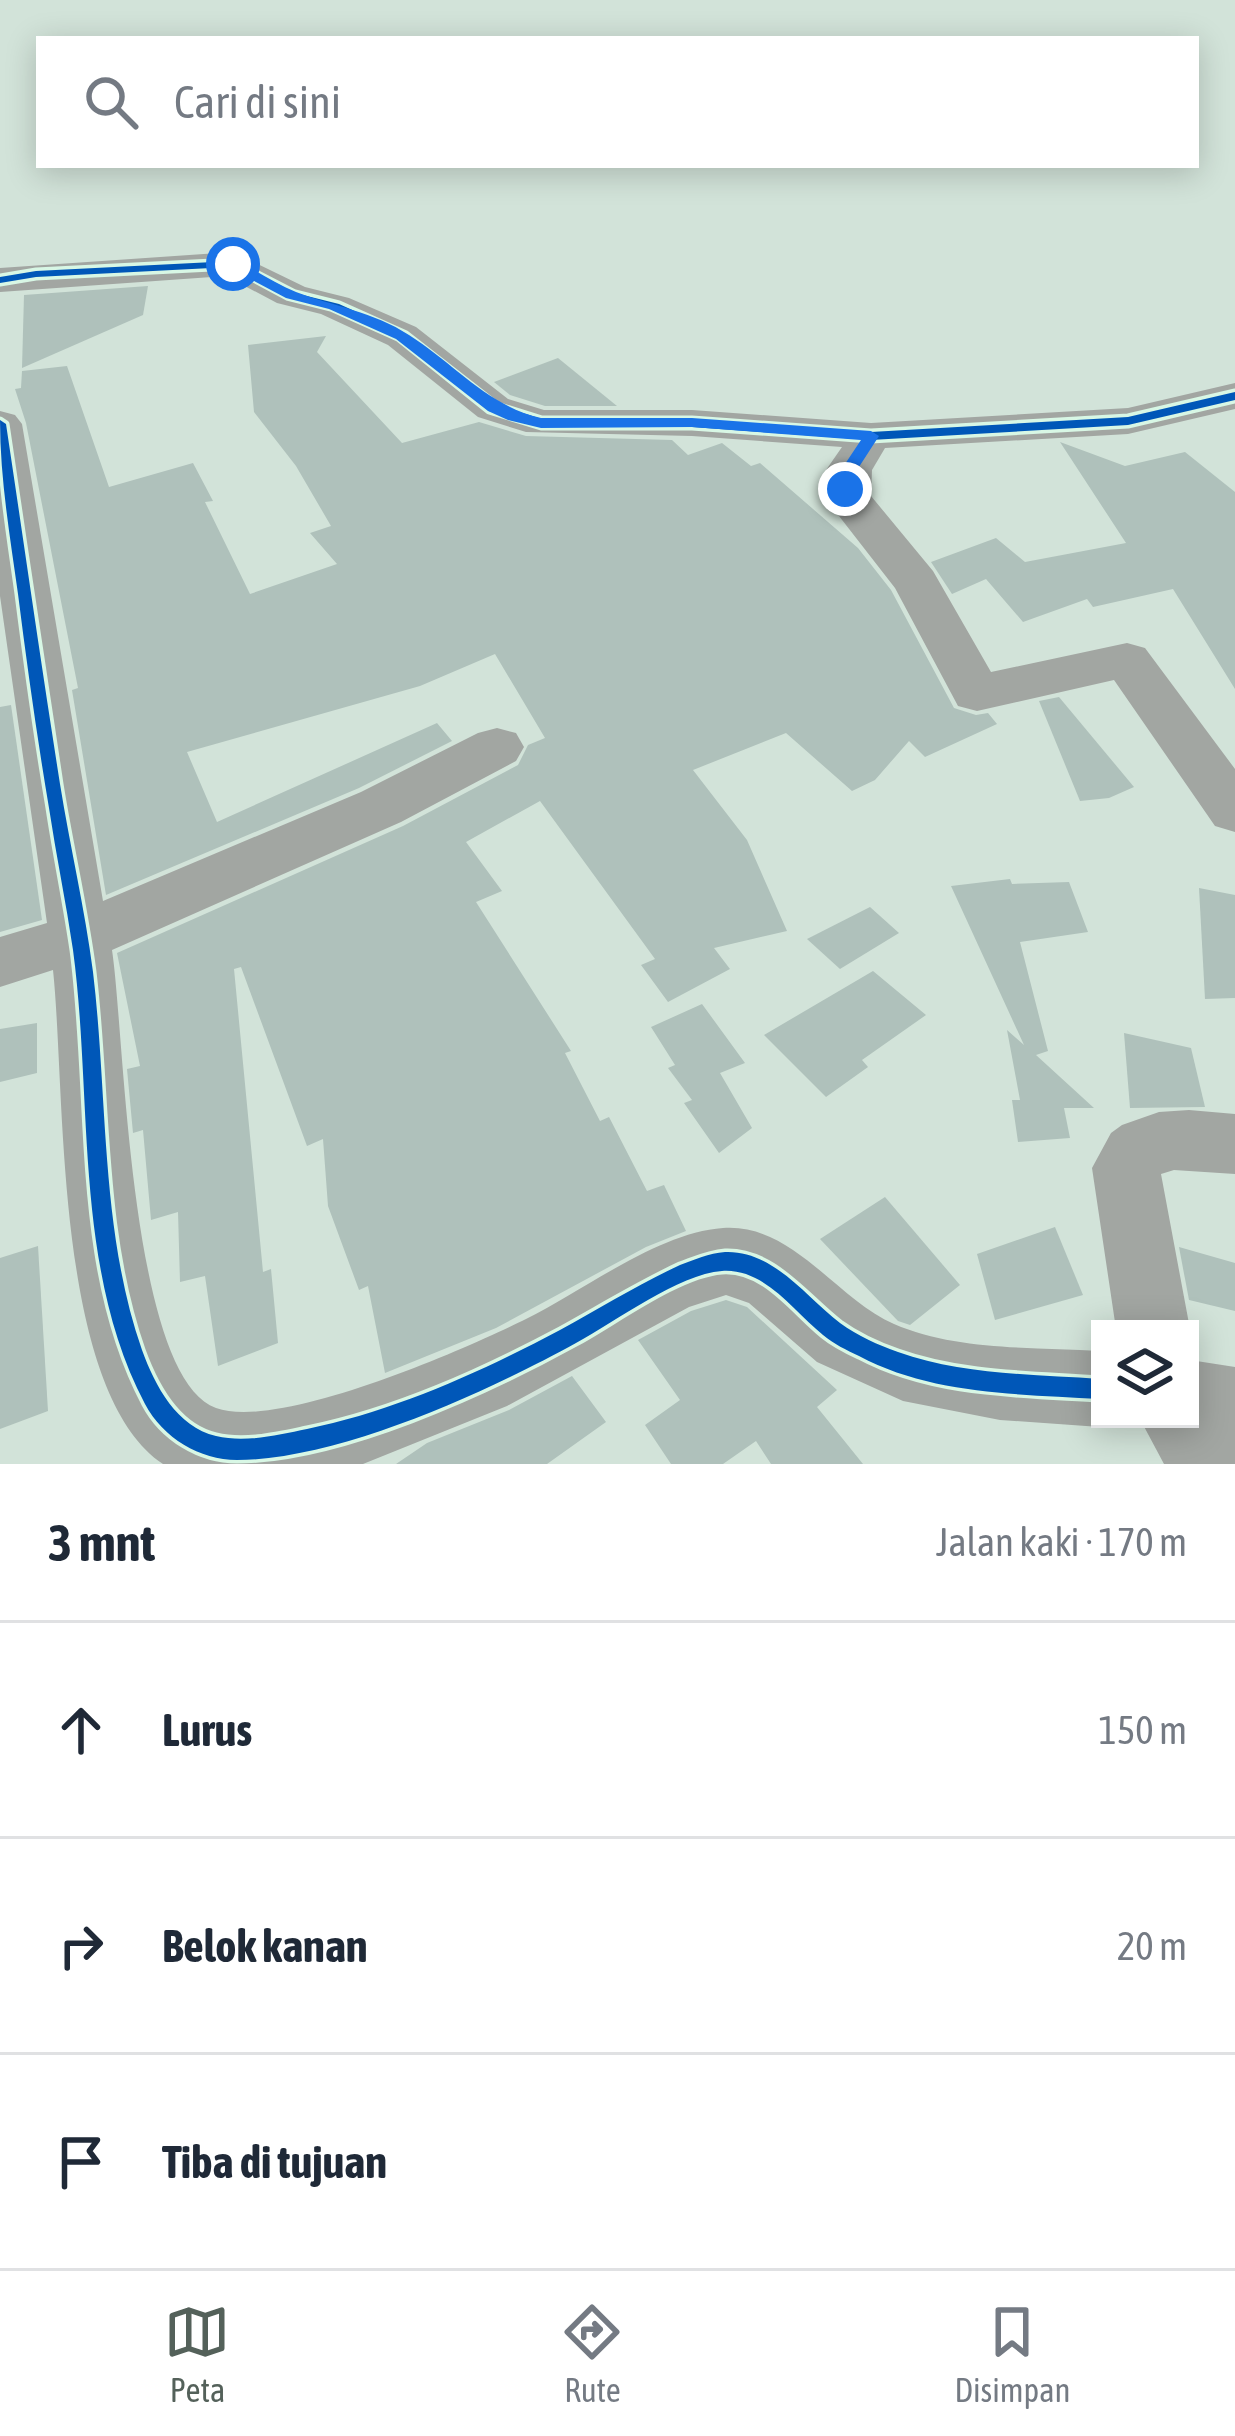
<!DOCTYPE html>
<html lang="id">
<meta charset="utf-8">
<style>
body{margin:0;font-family:"Asap Condensed",sans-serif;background:#f2f2f3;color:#1f2937}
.controls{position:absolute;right:36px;bottom:36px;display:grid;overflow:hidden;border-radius:0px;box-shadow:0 6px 30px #0003}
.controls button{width:108px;height:108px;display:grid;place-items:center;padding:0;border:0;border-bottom:3px solid #e0e1e3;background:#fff;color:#1f2937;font:60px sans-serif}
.stop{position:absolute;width:36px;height:36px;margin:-27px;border:9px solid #1a73e8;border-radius:50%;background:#fff}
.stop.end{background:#1a73e8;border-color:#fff;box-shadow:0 3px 12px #0008}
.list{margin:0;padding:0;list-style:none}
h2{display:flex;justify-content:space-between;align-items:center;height:156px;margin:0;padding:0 48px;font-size:51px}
h2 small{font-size:39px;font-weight:400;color:#747a83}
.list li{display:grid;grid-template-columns:78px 1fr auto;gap:36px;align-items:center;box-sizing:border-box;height:216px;padding:0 48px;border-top:3px solid #e0e1e3}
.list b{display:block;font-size:45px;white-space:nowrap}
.list em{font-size:39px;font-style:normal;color:#747a83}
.icon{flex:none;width:66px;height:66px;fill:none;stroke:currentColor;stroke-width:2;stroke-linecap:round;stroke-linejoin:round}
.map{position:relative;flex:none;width:1235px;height:1464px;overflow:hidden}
.search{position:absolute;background:#fff;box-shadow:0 6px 30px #0003;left:36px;right:36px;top:36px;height:132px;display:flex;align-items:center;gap:30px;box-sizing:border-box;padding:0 42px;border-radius:0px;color:#747a83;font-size:45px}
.sheet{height:804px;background:#fff}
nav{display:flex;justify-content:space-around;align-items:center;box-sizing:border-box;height:168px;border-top:3px solid #e0e1e3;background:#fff;font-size:33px;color:#747a83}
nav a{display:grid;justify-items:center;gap:6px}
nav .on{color:#54615a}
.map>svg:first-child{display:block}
.building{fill:#afc1bb}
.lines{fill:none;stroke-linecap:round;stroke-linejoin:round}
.minor{fill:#a2a6a2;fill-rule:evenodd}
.cycleway-casing{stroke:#d8f7e5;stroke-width:7}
.cycleway{fill:#0057b8;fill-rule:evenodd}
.route{fill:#1a73e8}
</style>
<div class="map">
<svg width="1235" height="1464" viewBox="0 0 1235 1464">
<rect width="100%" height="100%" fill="#d2e3d9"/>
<g class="building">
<polygon points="148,286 143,315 22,368 24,295"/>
<polygon points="326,336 317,352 402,443 479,422 526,436 672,440 688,455 722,443 751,466 760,463 858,548 891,590 954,708 976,715 988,713 997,724 925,757 909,741 875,780 852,791 786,733 693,770 747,840 787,931 714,948 730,969 668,1002 641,965 655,959 540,801 466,842 502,891 476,902 571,1051 565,1053 600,1121 609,1117 647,1191 664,1185 686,1231 646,1247 496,1328 385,1373 368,1286 359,1290 328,1206 323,1139 307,1146 241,967 234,969 263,1272 271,1269 278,1343 218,1366 205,1276 180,1282 178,1212 151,1220 143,1130 133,1133 127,1069 140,1066 117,953 403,826 518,765 528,745 545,738 495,654 420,686 187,752 217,822 437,723 452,741 359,788 106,895 72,690 78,688 26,423 15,389 21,388 22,371 67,366 109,487 193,463 213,501 205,502 250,594 337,564 310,533 331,526 296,466 254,412 248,345"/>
<polygon points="558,358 617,406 545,406 510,395 494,382"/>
<polygon points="1060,442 1125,466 1185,452 1235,492 1235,689 1173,589 1093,607 1087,599 1023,622 986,579 952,594 931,562 996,538 1025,562 1126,543"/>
<polygon points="1059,697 1134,787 1109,798 1080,801 1039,701"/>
<polygon points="11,705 42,920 0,932 0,707"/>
<polygon points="1010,879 1012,884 1069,882 1088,932 1020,942 1048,1051 1036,1055 1094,1108 1064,1108 1070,1138 1018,1142 1012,1100 1020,1100 1007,1030 1024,1045 951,886"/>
<polygon points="1199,888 1235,895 1235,998 1205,999"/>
<polygon points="870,907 899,933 840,969 807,939"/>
<polygon points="873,971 926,1015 862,1060 868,1067 826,1097 764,1035"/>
<polygon points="702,1004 745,1063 720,1073 752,1128 719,1153 684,1103 692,1100 668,1068 675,1065 651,1027"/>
<polygon points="37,1023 37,1073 0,1082 0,1029"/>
<polygon points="1124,1033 1191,1048 1205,1107 1130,1108"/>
<polygon points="885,1197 960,1285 910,1325 898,1321 820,1239"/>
<polygon points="1055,1227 1083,1295 995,1320 977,1254"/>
<polygon points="38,1246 48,1411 0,1429 0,1258"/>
<polygon points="1179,1247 1235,1263 1235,1311 1189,1300"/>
<polygon points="726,1300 747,1307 837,1390 817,1407 863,1464 771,1464 756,1441 723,1464 671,1464 645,1425 680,1400 638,1340 691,1311"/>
<polygon points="572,1376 606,1422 547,1464 396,1464 427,1443 509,1410"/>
</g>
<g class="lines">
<g class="minor">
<polygon points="233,252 305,287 349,298 416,327 508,399 544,410 692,410 871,423 1128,408 1235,383 1235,409 1128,434 885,448 872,470 871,496 933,571 991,672 1127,643 1145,648 1235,769 1235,832 1215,826 1114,680 977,711 958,706 895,588 825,498 826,470 842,447 692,436 526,432 478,417 388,345 321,314 277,303 226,276 0,292 0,268"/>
<path d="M0,411L15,415L22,424L103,901L361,792L478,733L497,728L516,733L524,747L516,761L401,822L112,950C125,1036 129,1376 216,1408C279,1431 466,1349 526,1319C583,1291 659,1232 723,1228C793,1223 836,1299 894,1324C956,1351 1034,1347 1100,1351V1419H1119L1100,1427L1000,1420L903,1401L817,1362L749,1303L726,1295L689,1307L507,1406L363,1464H163C53,1390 66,1092 53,970L0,987V937L47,923L0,596Z"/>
<polygon points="1189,1110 1235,1114 1235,1174 1174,1170 1161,1174 1190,1329 1116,1329 1092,1168 1111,1133 1122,1125 1159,1112"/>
<polygon points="1190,1360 1235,1367 1235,1464 1164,1464 1140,1419 1190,1419"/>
</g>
<g class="cycleway-casing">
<g id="cycleway">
<polygon points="233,261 295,293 339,304 406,334 497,405 542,419 692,419 871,432 1128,417 1235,392 1235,400 1128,425 871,440 692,427 541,427 489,411 398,338 331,308 287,297 231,267 36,277 0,283 0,277 36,271"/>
<path d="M0,420L6,424C24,544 41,664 60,784C70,847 85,909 93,972C108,1097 100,1230 142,1350C155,1386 177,1427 216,1436C245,1443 278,1435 307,1429C395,1411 481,1372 560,1330C600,1308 639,1284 680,1265C694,1260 709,1253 725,1252C773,1250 806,1297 840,1323C858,1336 878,1345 898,1352C962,1375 1033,1374 1100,1379V1399C1019,1394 932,1395 859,1356C846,1350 834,1344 823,1335C794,1312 765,1268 722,1271C679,1274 615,1322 576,1343C487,1392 339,1460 237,1460C200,1460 163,1438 145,1404C73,1268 93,1098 73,950C66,902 56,855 49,808C37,737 27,665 18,594C10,536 0,479 0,420Z"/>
</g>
</g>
<use href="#cycleway" class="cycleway"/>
</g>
<path class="route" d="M228,261H238C257,271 276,284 296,292C333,306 374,312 409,335C455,364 486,405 541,418H692L871,431L879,436L857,470L853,489L845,494L837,489L841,470L861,440L692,427L541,428L508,420L488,411L396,339L329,309L286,298L228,267Z"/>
</svg>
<div class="controls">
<button><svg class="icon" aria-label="layers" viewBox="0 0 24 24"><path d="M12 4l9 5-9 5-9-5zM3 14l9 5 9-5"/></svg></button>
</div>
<div class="stop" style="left:233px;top:264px"></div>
<div class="stop end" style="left:845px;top:489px"></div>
<div class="search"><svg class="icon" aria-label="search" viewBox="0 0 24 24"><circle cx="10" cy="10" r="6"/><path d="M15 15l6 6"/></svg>Cari di sini</div>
</div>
<section class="sheet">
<h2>3 mnt<small>Jalan kaki · 170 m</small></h2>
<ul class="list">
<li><svg class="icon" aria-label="ahead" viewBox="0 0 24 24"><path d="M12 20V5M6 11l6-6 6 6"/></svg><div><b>Lurus</b></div><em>150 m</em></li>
<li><svg class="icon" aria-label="right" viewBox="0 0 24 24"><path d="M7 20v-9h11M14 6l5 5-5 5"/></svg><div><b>Belok kanan</b></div><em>20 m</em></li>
<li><svg class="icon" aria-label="arrive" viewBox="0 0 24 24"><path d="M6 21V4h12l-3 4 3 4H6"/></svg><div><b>Tiba di tujuan</b></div></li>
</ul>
</section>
<nav>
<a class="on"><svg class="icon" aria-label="map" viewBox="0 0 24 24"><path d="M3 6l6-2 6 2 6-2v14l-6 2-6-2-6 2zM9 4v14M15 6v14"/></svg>Peta</a>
<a><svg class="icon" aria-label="directions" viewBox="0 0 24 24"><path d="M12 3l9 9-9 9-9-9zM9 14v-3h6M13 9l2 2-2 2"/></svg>Rute</a>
<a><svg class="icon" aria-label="saved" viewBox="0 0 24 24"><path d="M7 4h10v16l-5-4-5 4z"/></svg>Disimpan</a>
</nav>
